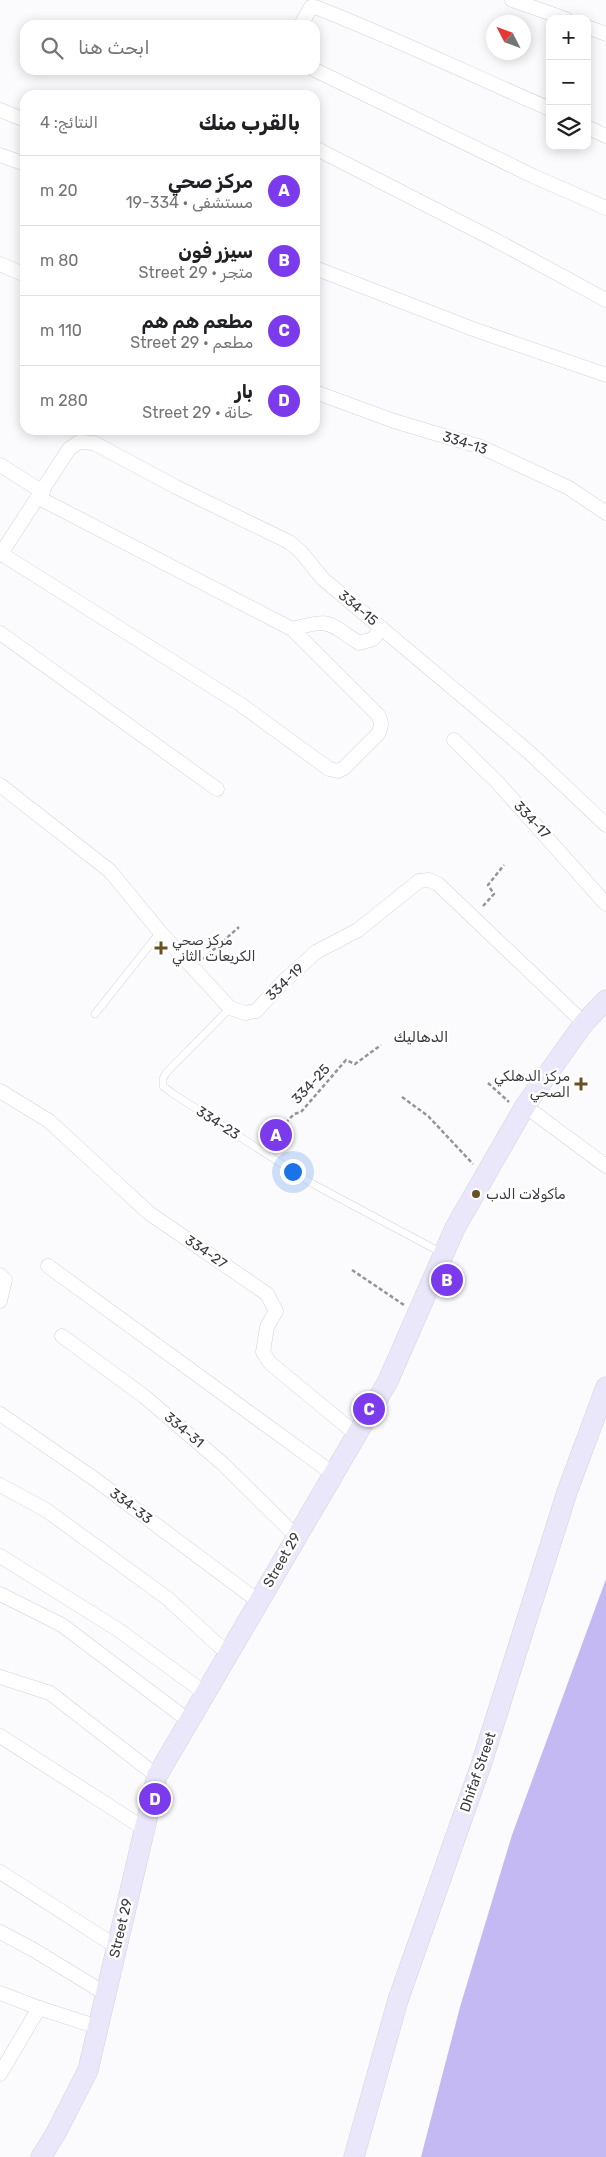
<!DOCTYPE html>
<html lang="ar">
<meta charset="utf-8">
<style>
body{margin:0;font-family:Rubik,Vazirmatn,sans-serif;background:#f2f2f2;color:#202124;direction:rtl}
.controls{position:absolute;right:15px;top:15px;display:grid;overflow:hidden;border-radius:10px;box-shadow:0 2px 12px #0003}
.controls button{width:45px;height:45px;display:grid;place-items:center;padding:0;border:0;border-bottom:1px solid #e0e0e0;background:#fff;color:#202124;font:25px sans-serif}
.compass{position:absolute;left:486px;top:15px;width:45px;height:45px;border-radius:50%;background:#fff;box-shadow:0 2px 12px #0003;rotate:312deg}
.you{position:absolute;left:292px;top:1171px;width:18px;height:18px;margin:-12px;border:4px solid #fff;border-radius:50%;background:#1a73e8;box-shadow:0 0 0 8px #1a73e833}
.badge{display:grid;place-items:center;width:32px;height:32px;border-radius:50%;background:#7c3aed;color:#fff;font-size:16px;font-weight:700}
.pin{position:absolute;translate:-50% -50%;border:2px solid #fff;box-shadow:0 1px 5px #0006}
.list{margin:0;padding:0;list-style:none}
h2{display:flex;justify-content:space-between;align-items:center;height:65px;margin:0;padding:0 20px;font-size:21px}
h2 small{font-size:16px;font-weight:400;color:#757577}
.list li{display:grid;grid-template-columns:32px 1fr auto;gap:15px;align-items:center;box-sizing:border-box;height:70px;padding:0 20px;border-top:1px solid #e0e0e0}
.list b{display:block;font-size:19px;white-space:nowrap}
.list p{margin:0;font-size:16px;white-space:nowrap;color:#757577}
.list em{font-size:16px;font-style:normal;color:#757577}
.icon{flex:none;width:28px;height:28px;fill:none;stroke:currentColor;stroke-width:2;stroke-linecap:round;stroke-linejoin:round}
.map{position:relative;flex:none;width:606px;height:2157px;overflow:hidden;direction:ltr}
.search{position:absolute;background:#fff;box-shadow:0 2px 12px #0003;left:20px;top:20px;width:300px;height:55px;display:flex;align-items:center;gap:12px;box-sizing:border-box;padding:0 18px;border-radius:15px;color:#757577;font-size:19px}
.panel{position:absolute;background:#fff;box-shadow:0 2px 12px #0003;left:20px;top:90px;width:300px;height:345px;border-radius:15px;direction:rtl}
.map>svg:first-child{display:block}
.water{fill:#c4b9f2}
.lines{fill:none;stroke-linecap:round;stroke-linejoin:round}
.lane-casing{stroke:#d4d2dd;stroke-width:8}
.street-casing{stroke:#d4d2dd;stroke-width:15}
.secondary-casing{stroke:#d4d2dd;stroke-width:21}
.path{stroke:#959498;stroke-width:2.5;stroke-dasharray:4 2.5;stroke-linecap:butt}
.lane{stroke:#fff;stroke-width:7}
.street{stroke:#fff;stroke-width:14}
.secondary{stroke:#ebe7fb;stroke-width:20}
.poi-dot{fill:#695222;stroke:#fff;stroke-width:2}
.labels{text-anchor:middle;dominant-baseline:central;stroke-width:5;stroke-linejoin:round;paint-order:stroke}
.street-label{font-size:14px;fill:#3a393e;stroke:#fff}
.poi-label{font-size:14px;fill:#3a393e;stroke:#fff;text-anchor:start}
.neighbourhood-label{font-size:15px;fill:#3a393e;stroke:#fff}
</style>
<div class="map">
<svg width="606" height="2157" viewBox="0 0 606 2157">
<rect width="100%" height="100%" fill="#fbfbfd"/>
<polygon class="water" points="606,1579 606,2157 421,2157 460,2007 512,1835"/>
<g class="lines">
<g class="lane-casing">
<g id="lane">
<polyline points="230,1008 166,1073 163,1079 163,1086 172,1093 313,1184 442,1253"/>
<polyline points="95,1014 160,932"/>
</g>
</g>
<g class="street-casing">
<g id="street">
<polyline points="512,0 566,19"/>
<path d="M301,25L311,7H315C395,38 471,75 550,109"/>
<polyline points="587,27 606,34"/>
<polyline points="315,70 533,176 606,208"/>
<polyline points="0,110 25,120"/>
<polyline points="587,127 606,136"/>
<polyline points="315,148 499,242 606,300"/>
<polyline points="0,155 25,164"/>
<polyline points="0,264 25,275"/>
<polyline points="315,268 473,329 606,375"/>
<polyline points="315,392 394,421 481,447 569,488 606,513"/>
<polyline points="0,465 43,492"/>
<path d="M0,553L240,704L329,769L338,771L344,768L378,734C382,726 382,723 378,715L292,629L39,498"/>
<polyline points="0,555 69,449 79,442 94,443 176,487 289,542 300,551 323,579 530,753 606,825"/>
<path d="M292,629C331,618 327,622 359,643L373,639L382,628"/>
<polyline points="0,633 217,789"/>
<polyline points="454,740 498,783 606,904"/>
<polyline points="0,785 110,871 160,932 230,1008 245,1013 256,1011 285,980 316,952 358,930 419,881 429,880 438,884 584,1023"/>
<polyline points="0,1091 49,1121 149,1213 267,1294 276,1311 267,1327 263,1352 270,1363 356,1434"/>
<polyline points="525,1106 606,1166"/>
<polyline points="48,1266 332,1473"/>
<polyline points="0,1275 5,1280 0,1301"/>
<polyline points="62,1336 145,1397 223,1464 296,1536"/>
<polyline points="0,1414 96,1480 258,1601"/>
<polyline points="0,1485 46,1510 167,1598 228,1654"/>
<polyline points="0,1556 117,1629 205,1693"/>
<polyline points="0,1594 62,1625 189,1721"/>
<polyline points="0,1677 50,1693 157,1776"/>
<polyline points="0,1736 145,1829"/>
<polyline points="0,1872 117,1947"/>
<polyline points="0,1932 34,1950 106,1994"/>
<polyline points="0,1993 39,2008"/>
<polyline points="0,2074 39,2008 98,2027"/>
</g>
</g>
<g class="secondary-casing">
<g id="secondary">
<polyline points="41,2157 56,2133 88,2070 157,1776 388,1381 455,1228 525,1106 584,1023 606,1000"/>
<polyline points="354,2157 398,2000 481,1765 567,1492 606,1387"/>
</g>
</g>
<g class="path">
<polyline points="483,906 494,894 488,885 504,865"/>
<polyline points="203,959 239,927"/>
<polyline points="488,1083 509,1102"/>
<polyline points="402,1097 428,1116 473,1164"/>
<polyline points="268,1142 294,1114 301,1112 346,1060 355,1064 381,1045"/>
<polyline points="352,1270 404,1305"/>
</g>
<use href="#lane" class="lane"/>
<use href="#street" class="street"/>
<use href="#secondary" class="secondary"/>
</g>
<g class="poi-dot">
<path d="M158.5 940.5h5v5h5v5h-5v5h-5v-5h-5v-5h5z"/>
<path d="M578.5 1076.5h5v5h5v5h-5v5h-5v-5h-5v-5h5z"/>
<circle cx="476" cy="1194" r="5"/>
</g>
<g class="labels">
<g class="street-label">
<text transform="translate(465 443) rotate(18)">334-13</text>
<text transform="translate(358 608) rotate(40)">334-15</text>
<text transform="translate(532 820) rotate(47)">334-17</text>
<text transform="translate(285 982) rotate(-44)">334-19</text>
<text transform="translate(311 1084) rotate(-47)">334-25</text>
<text transform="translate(218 1123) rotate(33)">334-23</text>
<text transform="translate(206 1252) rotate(35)">334-27</text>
<text transform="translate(184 1430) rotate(40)">334-31</text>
<text transform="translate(131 1506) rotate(37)">334-33</text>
<text transform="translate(282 1560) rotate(-60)">Street 29</text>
<text transform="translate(478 1772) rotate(-71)">Dhifaf Street</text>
<text transform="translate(121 1928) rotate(-77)">Street 29</text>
</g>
<g class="poi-label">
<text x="172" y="940">مركز صحي<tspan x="172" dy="16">الكريعات الثاني</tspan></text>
<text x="570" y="1076" text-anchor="end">مركز الدهلكي<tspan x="570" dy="16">الصحي</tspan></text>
<text x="486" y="1194">مأكولات الدب</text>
</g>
<g class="neighbourhood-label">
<text x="421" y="1037">الدهاليك</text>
</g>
</g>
</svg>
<div class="controls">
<button>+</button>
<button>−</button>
<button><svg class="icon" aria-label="layers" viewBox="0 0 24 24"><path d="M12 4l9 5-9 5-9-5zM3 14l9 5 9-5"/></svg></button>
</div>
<svg class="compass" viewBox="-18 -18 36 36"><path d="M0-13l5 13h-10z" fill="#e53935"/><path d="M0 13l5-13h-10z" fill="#757577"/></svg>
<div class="you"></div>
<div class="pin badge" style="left:276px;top:1135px">A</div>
<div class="pin badge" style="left:447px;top:1280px">B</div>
<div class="pin badge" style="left:369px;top:1409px">C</div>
<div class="pin badge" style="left:155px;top:1799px">D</div>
<div class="search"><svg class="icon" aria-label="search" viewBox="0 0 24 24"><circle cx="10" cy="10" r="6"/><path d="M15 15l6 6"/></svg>ابحث هنا</div>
<section class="panel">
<h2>بالقرب منك<small>النتائج: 4</small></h2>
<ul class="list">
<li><span class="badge">A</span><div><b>مركز صحي</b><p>مستشفى · 334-19</p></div><em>20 m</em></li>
<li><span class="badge">B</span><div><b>سيزر فون</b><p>متجر · Street 29</p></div><em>80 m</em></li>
<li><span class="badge">C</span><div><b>مطعم هم هم</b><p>مطعم · Street 29</p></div><em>110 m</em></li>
<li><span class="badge">D</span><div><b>بار</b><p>حانة · Street 29</p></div><em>280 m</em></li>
</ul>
</section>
</div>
